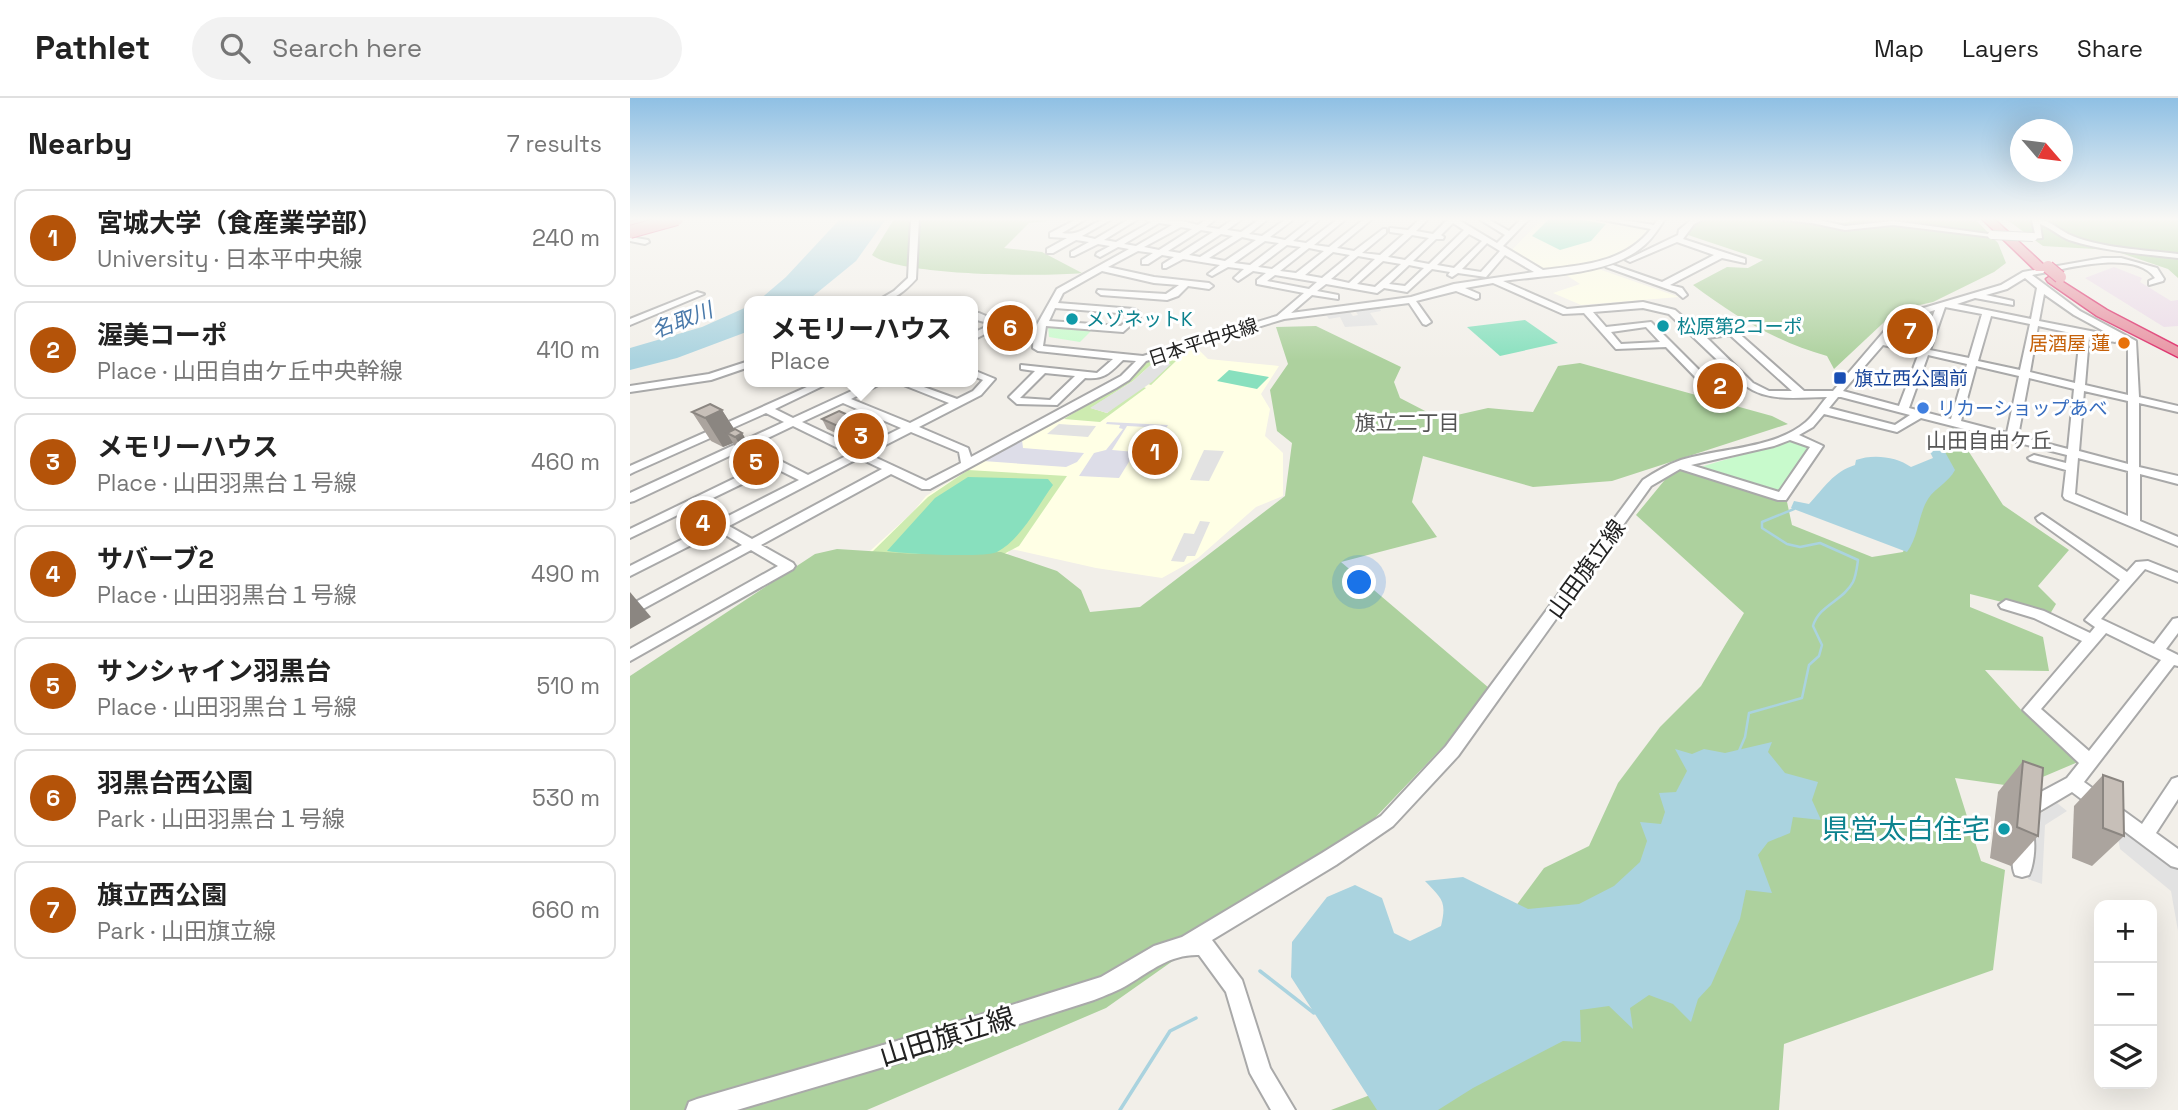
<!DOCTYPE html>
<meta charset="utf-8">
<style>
body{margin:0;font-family:"Space Grotesk","Noto Sans JP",sans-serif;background:#f2f2f2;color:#222}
.controls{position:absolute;right:21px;bottom:21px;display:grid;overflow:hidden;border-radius:14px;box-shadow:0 7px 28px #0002}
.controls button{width:63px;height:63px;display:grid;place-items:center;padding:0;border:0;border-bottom:2px solid #e0e0e0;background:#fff;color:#222;font:35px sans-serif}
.compass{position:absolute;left:1380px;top:21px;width:63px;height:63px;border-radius:50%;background:#fff;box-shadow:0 7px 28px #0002;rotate:118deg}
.you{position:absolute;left:730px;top:485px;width:24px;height:24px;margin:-18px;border:5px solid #fff;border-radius:50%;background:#1a73e8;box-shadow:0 0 0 10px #1a73e833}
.badge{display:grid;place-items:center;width:46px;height:46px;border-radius:50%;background:#b45309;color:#fff;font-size:23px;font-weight:700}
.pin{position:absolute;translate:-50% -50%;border:4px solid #fff;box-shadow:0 2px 7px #0006}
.popup{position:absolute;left:114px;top:198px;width:234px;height:91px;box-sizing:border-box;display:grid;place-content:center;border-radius:14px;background:#fff;filter:drop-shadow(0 2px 5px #0005);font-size:23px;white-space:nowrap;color:#767676}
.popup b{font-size:26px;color:#222}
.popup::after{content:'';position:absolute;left:50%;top:100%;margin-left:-14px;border:14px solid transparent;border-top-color:#fff}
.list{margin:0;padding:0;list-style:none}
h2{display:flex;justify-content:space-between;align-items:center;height:91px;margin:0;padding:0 28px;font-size:30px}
h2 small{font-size:23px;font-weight:400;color:#767676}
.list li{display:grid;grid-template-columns:46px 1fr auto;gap:21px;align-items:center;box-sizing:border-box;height:98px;margin:0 14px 14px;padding:0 14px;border:2px solid #e0e0e0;border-radius:14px}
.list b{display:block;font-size:26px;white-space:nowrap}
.list p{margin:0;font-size:23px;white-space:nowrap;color:#767676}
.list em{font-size:23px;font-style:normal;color:#767676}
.icon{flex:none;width:38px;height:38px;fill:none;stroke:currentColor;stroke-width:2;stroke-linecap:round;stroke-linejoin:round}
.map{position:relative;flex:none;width:1548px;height:1012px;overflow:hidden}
header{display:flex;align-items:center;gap:42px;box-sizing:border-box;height:98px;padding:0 35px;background:#fff;border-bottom:2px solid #e0e0e0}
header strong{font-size:33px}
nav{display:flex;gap:38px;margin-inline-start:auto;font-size:24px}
.search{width:490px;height:63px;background:#f2f2f2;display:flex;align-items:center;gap:18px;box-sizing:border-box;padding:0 24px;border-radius:38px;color:#767676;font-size:26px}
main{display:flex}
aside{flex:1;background:#fff}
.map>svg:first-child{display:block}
.industrial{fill:#ebdbe8}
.education{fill:#ffffe5}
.grass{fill:#cdebb0}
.forest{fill:#add19e}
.park{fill:#c8facc}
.pitch{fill:#88e0be}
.parking{fill:#e2e2e2}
.plaza{fill:#dddde8}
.water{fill:#aad3df}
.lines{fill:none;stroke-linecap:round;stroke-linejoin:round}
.stream-far1{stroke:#aad3df;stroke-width:2.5}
.stream{stroke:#aad3df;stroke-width:3.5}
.minor-casing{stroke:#a9a9a9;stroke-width:4}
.highway-casing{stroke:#dc2a67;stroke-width:3}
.minor{fill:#fff;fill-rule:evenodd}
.highway{fill:#e892a2;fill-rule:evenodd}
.minor-bridge-casing{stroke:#a9a9a9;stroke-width:10;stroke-linecap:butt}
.highway-bridge-casing{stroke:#dc2a67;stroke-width:14;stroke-linecap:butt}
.minor-bridge{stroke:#fff;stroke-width:8}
.highway-bridge{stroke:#e892a2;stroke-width:12}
.wall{fill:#aba49e}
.shaded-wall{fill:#8b8681}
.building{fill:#c7bfb8;stroke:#8b8681;stroke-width:2}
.culture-dot{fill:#0f9aa8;stroke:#fff;stroke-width:2.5}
.food-dot{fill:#e8710a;stroke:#fff;stroke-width:2.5}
.transit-dot{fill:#1a4fb4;stroke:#fff;stroke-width:2.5}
.shop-dot{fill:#3f7fe0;stroke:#fff;stroke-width:2.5}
.labels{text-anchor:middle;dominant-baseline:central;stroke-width:6;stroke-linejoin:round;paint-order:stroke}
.far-culture-label{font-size:19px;fill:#0d838f;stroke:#fff;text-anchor:start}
.far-street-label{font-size:19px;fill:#222;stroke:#fff}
.far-food-label{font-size:19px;fill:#c56008;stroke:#fff;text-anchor:end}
.far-transit-label{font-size:19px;fill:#164399;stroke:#fff;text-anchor:start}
.far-shop-label{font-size:19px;fill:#366cbe;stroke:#fff;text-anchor:start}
.far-water-label{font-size:21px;font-style:italic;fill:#4a7aab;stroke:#fff}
.far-neighbourhood-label{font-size:21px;fill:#555;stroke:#fff}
.far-quarter-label{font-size:21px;fill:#555;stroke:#fff}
.street-label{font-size:23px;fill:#222;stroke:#fff}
.near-culture-label{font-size:28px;fill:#0d838f;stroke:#fff;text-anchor:end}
.near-street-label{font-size:28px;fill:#222;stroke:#fff}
</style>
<header>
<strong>Pathlet</strong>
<div class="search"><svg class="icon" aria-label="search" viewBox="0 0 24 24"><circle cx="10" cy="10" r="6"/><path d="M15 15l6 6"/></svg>Search here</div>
<nav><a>Map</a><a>Layers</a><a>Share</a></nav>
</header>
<main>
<aside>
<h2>Nearby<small>7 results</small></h2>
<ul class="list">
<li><span class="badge">1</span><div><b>宮城大学（食産業学部）</b><p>University · 日本平中央線</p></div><em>240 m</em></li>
<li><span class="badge">2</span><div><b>渥美コーポ</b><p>Place · 山田自由ケ丘中央幹線</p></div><em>410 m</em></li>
<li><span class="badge">3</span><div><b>メモリーハウス</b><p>Place · 山田羽黒台１号線</p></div><em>460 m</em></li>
<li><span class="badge">4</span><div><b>サバーブ2</b><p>Place · 山田羽黒台１号線</p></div><em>490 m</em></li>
<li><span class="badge">5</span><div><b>サンシャイン羽黒台</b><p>Place · 山田羽黒台１号線</p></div><em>510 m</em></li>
<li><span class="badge">6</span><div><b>羽黒台西公園</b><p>Park · 山田羽黒台１号線</p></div><em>530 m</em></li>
<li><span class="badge">7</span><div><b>旗立西公園</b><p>Park · 山田旗立線</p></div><em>660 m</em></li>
</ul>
</aside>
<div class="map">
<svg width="1548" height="1012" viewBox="0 0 1548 1012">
<rect width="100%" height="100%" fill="#f2efe9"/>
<polygon class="industrial" points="1484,169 1512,180 1510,184 1541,203 1548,202 1548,228 1534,229 1455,180"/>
<g class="education">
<polygon points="912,121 963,121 1022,130 1015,143 994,156 955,167 912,173 879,155"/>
<polygon points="966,170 980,175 1049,199 951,207 923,195 950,186 933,175"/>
<polygon points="564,247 578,261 649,268 631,296 640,311 635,338 653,355 653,398 626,409 568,460 532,480 466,470 381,451 371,464 230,462 283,414 296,398 334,375 335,372 331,371 430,323 496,282 518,260"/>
</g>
<g class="grass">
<polygon points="522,260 546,263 521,287 515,285 540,266 525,263 503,283 461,310 477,315 511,288 516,290 470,324 434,321 496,283"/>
<polygon points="338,372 437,378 389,448 370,458 240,456 298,399"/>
</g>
<g class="forest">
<path d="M264,121H436L399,125L374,150L412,154L452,175C414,179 269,178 242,157Z"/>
<path d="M1063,121H1189L1213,125L1233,121H1345L1368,145L1376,165L1364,174L1303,204L1267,212L1204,271L1197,258C1145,243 1106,219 1063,187L1097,169L1118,170L1133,162L1055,136Z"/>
<polygon points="1376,121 1548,121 1548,180 1538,171 1482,152 1413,148"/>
<polygon points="686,228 771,269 764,284 770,300 799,315 827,317 858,310 903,314 928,268 950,265 1142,318 1158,326 982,383 903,389 793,358 782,404 807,439 711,464 859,590 829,632 744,721 476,910 237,1012 0,1012 0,578 185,456 207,451 286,456 371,454 427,473 451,492 460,514 510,509 655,398 662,345 647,333 640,292 658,266 646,229"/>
<polygon points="1323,329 1373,407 1439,452 1408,488 1426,506 1420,516 1340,496 1340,509 1413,539 1419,573 1355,572 1394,615 1448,664 1389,689 1325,680 1351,763 1375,772 1363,872 1154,946 1149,1012 701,1012 748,994 914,770 959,748 988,685 1030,629 1071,588 1114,515 1006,417 1038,378 1053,371 1157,404 1162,427 1242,459 1273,454"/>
</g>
<g class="park">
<polygon points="1306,211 1291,250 1256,241 1268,226"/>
<polygon points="418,228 462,232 450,244 419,239"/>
<polygon points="1165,341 1185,347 1152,399 1067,370"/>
</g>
<g class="pitch">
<polygon points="919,121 946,121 976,126 961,143 930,152 902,138"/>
<polygon points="895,222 928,245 870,258 837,229"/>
<polygon points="599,272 639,279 627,291 587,283"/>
<path d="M338,379L418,381L423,387C407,409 391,441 367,454C355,460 273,456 257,453L305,400Z"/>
</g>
<g class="parking">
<polygon points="749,209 751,213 740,215 748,227 715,229 710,219 699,221 697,218 719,213 723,218 728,217 725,212"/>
<polygon points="525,263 541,266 522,284 477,315 460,310 503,283"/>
<polygon points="429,326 443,327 466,328 458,339 417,336"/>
<polygon points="574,352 594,353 579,383 560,382"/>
<polygon points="570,423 580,424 565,458 557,458 554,464 541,463 554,435 564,436"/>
<polygon points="1427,705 1437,713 1415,727 1412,786 1398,781 1402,721"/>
<polygon points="1492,737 1504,737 1548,769 1548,833 1541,793 1490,751 1488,740"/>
</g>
<g class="plaza">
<polygon points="477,324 538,327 536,330 497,328 482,352 505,354 489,380 449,378 464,355 476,352 493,331 489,330 490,327 476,326"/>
<polygon points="392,342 393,350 454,355 447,364 436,369 353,363 355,360"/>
</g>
<g class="water">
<polygon points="210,121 256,121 226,163 177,203 128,203 156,179"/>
<polygon points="119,208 119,233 47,260 0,272 0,250 72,229"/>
<path d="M1309,351L1315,354L1325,372C1319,384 1305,390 1298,401C1288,417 1289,438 1277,454L1161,410L1164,403L1179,406C1194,390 1203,374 1225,367L1226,362C1242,356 1266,358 1281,369L1303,360L1300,354Z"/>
<path d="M1142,644L1138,654L1155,675L1188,684L1182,702L1191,722L1163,719L1160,735L1138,744L1128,757L1142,795L1116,792L1110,821L1081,887L1068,901L1061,924L1043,906L1019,897L1000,910L1003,931L979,908L950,912L951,944L933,943L843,990L808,1012H747L661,879L662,844L697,799L725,787L752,800L764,835L780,843L811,828C817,803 812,801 795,783L833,779L898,811L949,806L984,788L1010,764L1017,743L1010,724L1031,726L1035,714L1029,695L1046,694L1057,673L1045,651L1062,656L1074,651L1095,655Z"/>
</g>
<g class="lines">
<path class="stream-far1" d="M1109,653L1115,639L1119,615L1172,600L1179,567L1189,558L1192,547L1183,528C1189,507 1213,503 1223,484C1226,478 1227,469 1228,462L1190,445L1170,449L1157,446L1132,430V424L1164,411"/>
<g class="stream">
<polyline points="630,873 684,915"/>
<polyline points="490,1012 540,933 566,920"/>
</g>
<g class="minor-casing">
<g id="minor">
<path d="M281,121H289L286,181C275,193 264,203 247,203L264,193L278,180Z"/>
<path d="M447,121H456L432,135C455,139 460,121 482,121L452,138L465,141L499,121H508L474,142L486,144L521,124L514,121L552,123L568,127L577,121H586L576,129L589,131L603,121H612L597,132L611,134L630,121H638L619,136L632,138L656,121H664L640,139L655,142L682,121H690L663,143L676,145L708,121H716L684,147L699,149L734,121H742L707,150L724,153L753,131H756V135L732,155L750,157L774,136L760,134V130L778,132L790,121H798L786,133L803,136L818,121H827L867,145L875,137L849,121H858L879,133L891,121H899L873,148L913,172C952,167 995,165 1021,131L968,121H987L1024,127L1028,121H1035C1028,131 1022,142 1011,150C978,177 915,177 873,183L937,211L1013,204L1045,212L1072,235L1105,232L1174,293H1203L1263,223L1280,214L1371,187L1393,174L1473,160H1491L1527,170L1534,181L1533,183L1519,187V183L1525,180C1505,150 1432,172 1402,177L1450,213L1506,243L1509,299L1548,308V314L1509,305V369L1548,378V386L1510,376V423L1548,439V448L1435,401L1433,398L1436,372L1400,362L1398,360L1404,357L1436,365L1437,357L1291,320L1267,334L1194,316L1183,329L1169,337L1193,348L1156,402H1148L1050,371L1021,388L828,658L763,728L706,767L582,842L612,882L640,970L665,1012H641L620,975L596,894L569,857C541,856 522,872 499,886C488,893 476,897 464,902L267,965L107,1012H56L59,1004L67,1001L267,943L471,879L524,848L552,839L692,755L751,718L816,648L1013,382C1025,374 1037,367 1051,362C1089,350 1145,351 1176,324C1184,317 1190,307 1197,299C1166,299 1132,306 1108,281L1069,283L1036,249L986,251L954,215L933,216L863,185L835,190L849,196V200L846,201L826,193L786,203L801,224L796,227L793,226L779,205L654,221L516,263L499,282L486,290L300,391H292L261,376L131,447L163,465L165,468L163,471L0,563V551L148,468L121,452L0,518V507L112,447L89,433L0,478V468L169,382L145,370L0,440V431L136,365L112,352L4,403L0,404V395L154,324L136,315L4,374L0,376V368L188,284H201L145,311L163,320L241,284H254L221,301L280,325L319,305L266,284H280L327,301L343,293L353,282L343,278V272L365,281L351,297L289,329L338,350L341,359L491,278L506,263L493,262C480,275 474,282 455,280L427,307L387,306L379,299L405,273L391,271V267L467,275L483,261L408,253L403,250L404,232L427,191L499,151L488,149L470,159L466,157L467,155L480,148L468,146L444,158H441V154L459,144L446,142L423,155H417V151L437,140L420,139V135ZM529,125L542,127L506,148L494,146ZM823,125L834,132L799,166L783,163L806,141H813L814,139L811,137ZM551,129L562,131L529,152L514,149ZM571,132L583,134L550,155L538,153ZM591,136L603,138L570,159L559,157ZM839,136L852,143L824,170L807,167ZM782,137L799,140L775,162L758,159ZM612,139L626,142L595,163L579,160ZM635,143L649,145L620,167L604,165ZM857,145L870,153L851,174L832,171ZM657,147L671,149L642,171L628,169ZM679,150L694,153L666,175L650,173ZM508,153L523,155L512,162V166H518L532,157L544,159L533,166V170H536L553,161L590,167L578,176L582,178L598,169L614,171L604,180L608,183L623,173L636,175L627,182V186L674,195L647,218L513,258L413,248L416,228L493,234L510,219V215L504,211L428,205L433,195L472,173L524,185L549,187L536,196L468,192L467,194L471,197L537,202L548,198L558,188L579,191L583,188L579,185L524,179L478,169ZM703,154L720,157L692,180L675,177ZM875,157L904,174L824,186L781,199L661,215L682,197L708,201V197L687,193L696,186L747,195L754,190L777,194L802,171L820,174L818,177L822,179L828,175L856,179ZM728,158L745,161L719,185L701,181ZM753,163L771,166L745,189L727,186ZM779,167L794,170L775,188L759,186ZM645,177L687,184L679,191L637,183ZM1395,180L1407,190L1401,221L1327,206L1345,200L1383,207V203L1356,197L1377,191ZM1414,196L1444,217L1481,237L1409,223ZM1315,209L1352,216L1339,260L1300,252ZM425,210L501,216L502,217L491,228L419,223ZM1013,210L1039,216L1102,276L1075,278L1021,224L976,229L963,214ZM1305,212L1291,250L1257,242C1271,225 1284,219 1305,212ZM1361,218L1400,226L1390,272L1348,263ZM1408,228L1450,237L1445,285L1400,274ZM1016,229L1030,244L991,246L981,234ZM1100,237L1162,293H1139L1123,285L1077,240ZM1459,239L1485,244L1489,242L1498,246V297L1455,287ZM1253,247L1289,255L1269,308L1213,293ZM1298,257L1337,266L1321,321L1279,310ZM1346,268L1389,278L1377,335L1331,323ZM415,275L445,278L420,302L390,300ZM1399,280L1444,291L1438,351L1388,338ZM1454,293L1498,303V366L1449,353ZM1208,299H1211L1280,317L1265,327L1199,310ZM213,305L271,330L229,351L172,324ZM163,328L220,356L178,377L121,348ZM281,334L329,354L331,365L296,383L238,356ZM1160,342L1180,349L1149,394L1061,367L1144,348ZM229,360L252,371L122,441L99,428ZM1448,360L1498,373V418L1445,396Z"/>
<polygon points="1062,121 1074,121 1064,126 1053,141 1115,161 1115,165 1092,160 1040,187 1052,190 1057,197 1053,200 1046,194 976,169 983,167 1032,184 1084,157 1047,144 1000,164 996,162 1048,137 1049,132"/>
<polygon points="1143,121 1185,121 1215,128 1263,123 1366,137 1362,139 1263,127 1215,132 1182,125"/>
<path d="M1402,122C1418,120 1425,129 1438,136C1468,150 1515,152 1548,156V160C1512,156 1474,153 1439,142C1429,138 1421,130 1410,126L1412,140L1400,141V137L1405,136Z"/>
<polygon points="0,139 18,142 19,144 15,146 0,143"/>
<polygon points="67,194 74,196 0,227 0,221"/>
<polygon points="343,215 349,215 375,226 343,242 343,235 362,226 343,221"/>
<polygon points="119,263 119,269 81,282 0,294 0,288 79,276"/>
<path d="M1412,416L1497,474L1506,464L1518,463L1548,475V484L1515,471L1471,521L1524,546L1543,521L1548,520V535L1536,551L1548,557V568L1544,567L1454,684L1512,726L1542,681L1548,679V701L1526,735L1548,751V770L1541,768L1442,694L1398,720L1392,717L1389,712L1392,704L1437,680L1449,665L1393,612L1452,543L1404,520L1371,510L1369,507L1376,502L1414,513L1460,535L1465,529L1455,522L1490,482L1408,423L1406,420ZM1476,535L1531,562L1459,653L1411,611Z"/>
<path d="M1395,728L1401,730C1407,742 1404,766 1399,777L1392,779L1385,777C1380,766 1383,742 1389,730Z"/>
</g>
</g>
<g class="highway-casing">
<g id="highway">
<polygon points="9,121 27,121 0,131 0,124"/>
<polygon points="1352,121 1364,121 1414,167 1414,173 1406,173"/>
<polygon points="1422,177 1477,212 1548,249 1548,259 1467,218 1418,184 1416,181"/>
</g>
</g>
<use href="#minor" class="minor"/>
<use href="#highway" class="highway"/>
<g class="minor-bridge-casing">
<polyline id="minor-bridge" points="1362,137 1403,139"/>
</g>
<g class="highway-bridge-casing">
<g id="highway-bridge">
<polyline points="0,134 47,121"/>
<polyline points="1418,169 1430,179"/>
</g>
</g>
<use href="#minor-bridge" class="minor-bridge"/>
<use href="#highway-bridge" class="highway-bridge"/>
</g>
<g class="wall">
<polygon points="92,312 104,331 112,335 130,365 123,368 115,365 103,345 93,349 81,343 62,314"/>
<polygon points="192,321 242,336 226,344 197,331"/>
<polygon points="1393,663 1408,738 1381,768 1360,760 1368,694"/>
<polygon points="1473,677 1494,738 1462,768 1442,760 1444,708"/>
</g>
<g class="shaded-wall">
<polygon points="92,312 108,337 112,335 130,365 123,368 105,339 97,335 103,345 93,349 75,320"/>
<polygon points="238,326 242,336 226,344 221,334"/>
<polygon points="0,494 21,519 0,531"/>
</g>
<g class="building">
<polygon points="80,306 92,312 75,320 62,314"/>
<polygon points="209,313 238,326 221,334 192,321"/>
<polygon points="105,331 112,335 105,339 97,335"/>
<polygon points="1393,663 1413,670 1408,738 1387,729"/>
<polygon points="1473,677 1493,684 1494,738 1473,730"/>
</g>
<linearGradient id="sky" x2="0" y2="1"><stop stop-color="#8fc0e4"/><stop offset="0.46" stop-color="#f9f8f5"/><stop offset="1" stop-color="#f9f8f5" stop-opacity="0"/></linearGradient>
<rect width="1548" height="263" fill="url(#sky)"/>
<g class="culture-dot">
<circle cx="442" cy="221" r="7"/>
<circle cx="1033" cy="228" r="7"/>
<circle cx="1374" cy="731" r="7"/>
</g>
<circle class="food-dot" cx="1494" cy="245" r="7"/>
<rect class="transit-dot" x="1203" y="273" width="14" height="14" rx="3.5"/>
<circle class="shop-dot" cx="1293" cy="310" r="7"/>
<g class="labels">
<g class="far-culture-label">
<text x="456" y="221">メゾネットK</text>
<text x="1047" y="228">松原第2コーポ</text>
</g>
<g class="far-street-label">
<text transform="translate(573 244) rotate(-18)">日本平中央線</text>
</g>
<g class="far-food-label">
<text x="1480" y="245">居酒屋 蓮</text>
</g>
<g class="far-transit-label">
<text x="1224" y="280">旗立西公園前</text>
</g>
<g class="far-shop-label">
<text x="1307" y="310">リカーショップあべ</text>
</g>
<g class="far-water-label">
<text transform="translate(52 222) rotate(-21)">名取川</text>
</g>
<g class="far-neighbourhood-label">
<text x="777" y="324">旗立二丁目</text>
</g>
<g class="far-quarter-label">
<text x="1359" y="342">山田自由ケ丘</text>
</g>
<g class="street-label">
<text transform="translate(956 471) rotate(-54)">山田旗立線</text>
</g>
<g class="near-culture-label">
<text x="1360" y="731">県営太白住宅</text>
</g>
<g class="near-street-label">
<text transform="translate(317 938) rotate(-17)">山田旗立線</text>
</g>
</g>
</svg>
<div class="controls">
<button>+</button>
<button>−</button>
<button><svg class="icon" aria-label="layers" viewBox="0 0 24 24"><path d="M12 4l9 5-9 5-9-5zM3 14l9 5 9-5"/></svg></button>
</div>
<svg class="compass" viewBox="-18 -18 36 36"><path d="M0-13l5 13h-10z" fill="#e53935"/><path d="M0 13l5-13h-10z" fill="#767676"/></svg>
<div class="you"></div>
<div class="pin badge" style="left:525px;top:354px">1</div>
<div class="pin badge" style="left:1090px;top:288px">2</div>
<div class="pin badge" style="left:231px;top:338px">3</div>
<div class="popup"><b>メモリーハウス</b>Place</div>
<div class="pin badge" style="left:73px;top:425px">4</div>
<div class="pin badge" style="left:126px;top:364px">5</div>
<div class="pin badge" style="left:380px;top:230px">6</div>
<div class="pin badge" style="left:1280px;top:233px">7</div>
</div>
</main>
